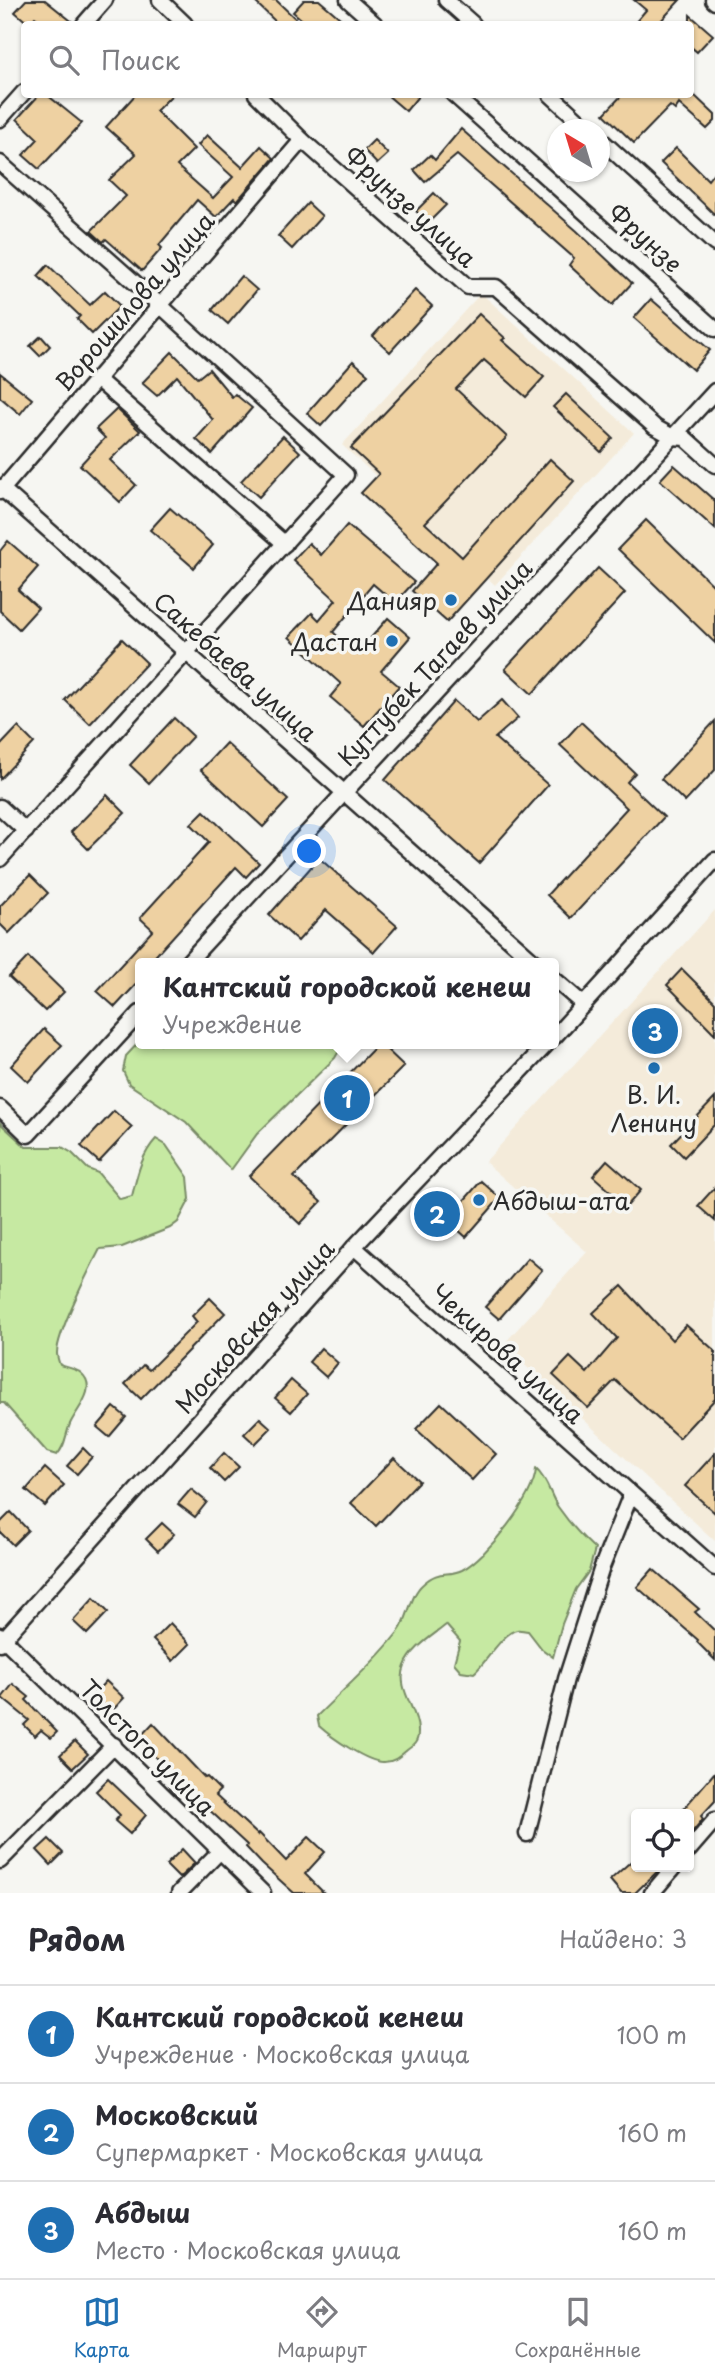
<!DOCTYPE html>
<html lang="ru">
<meta charset="utf-8">
<style>
body{margin:0;font-family:"Playpen Sans",sans-serif;background:#f2f2f3;color:#2b2b33}
.controls{position:absolute;right:21px;bottom:21px;display:grid;overflow:hidden;border-radius:7px;box-shadow:0 2px 5px #0004}
.controls button{width:63px;height:63px;display:grid;place-items:center;padding:0;border:0;border-bottom:2px solid #e1e1e2;background:#fff;color:#2b2b33;font:35px sans-serif}
.compass{position:absolute;left:547px;top:119px;width:63px;height:63px;border-radius:50%;background:#fff;box-shadow:0 2px 5px #0004;rotate:322deg}
.you{position:absolute;left:310px;top:852px;width:24px;height:24px;margin:-18px;border:5px solid #fff;border-radius:50%;background:#1a73e8;box-shadow:0 0 0 10px #1a73e833}
.badge{display:grid;place-items:center;width:46px;height:46px;border-radius:50%;background:#1f6fb2;color:#fff;font-size:23px;font-weight:700}
.pin{position:absolute;translate:-50% -50%;border:4px solid #fff;box-shadow:0 2px 7px #0006}
.popup{position:absolute;left:135px;top:958px;width:424px;height:91px;box-sizing:border-box;display:grid;place-content:center;border-radius:7px;background:#fff;filter:drop-shadow(0 2px 5px #0005);font-size:23px;white-space:nowrap;color:#7c7c81}
.popup b{font-size:26px;color:#2b2b33}
.popup::after{content:'';position:absolute;left:50%;top:100%;margin-left:-14px;border:14px solid transparent;border-top-color:#fff}
.list{margin:0;padding:0;list-style:none}
h2{display:flex;justify-content:space-between;align-items:center;height:91px;margin:0;padding:0 28px;font-size:30px}
h2 small{font-size:23px;font-weight:400;color:#7c7c81}
.list li{display:grid;grid-template-columns:46px 1fr auto;gap:21px;align-items:center;box-sizing:border-box;height:98px;padding:0 28px;border-top:2px solid #e1e1e2}
.list b{display:block;font-size:26px;white-space:nowrap}
.list p{margin:0;font-size:23px;white-space:nowrap;color:#7c7c81}
.list em{font-size:23px;font-style:normal;color:#7c7c81}
.icon{flex:none;width:38px;height:38px;fill:none;stroke:currentColor;stroke-width:2;stroke-linecap:round;stroke-linejoin:round}
.map{position:relative;flex:none;width:715px;height:1893px;overflow:hidden}
.search{position:absolute;background:#fff;box-shadow:0 2px 5px #0004;left:21px;right:21px;top:21px;height:77px;display:flex;align-items:center;gap:18px;box-sizing:border-box;padding:0 24px;border-radius:7px;color:#7c7c81;font-size:26px}
.sheet{height:385px;background:#fff}
nav{display:flex;justify-content:space-around;align-items:center;box-sizing:border-box;height:98px;border-top:2px solid #e1e1e2;background:#fff;font-size:19px;color:#7c7c81}
nav a{display:grid;justify-items:center;gap:4px}
nav .on{color:#1f6fb2}
.map>svg:first-child{display:block}
.built{fill:#f4ebda}
.green{fill:#c6e9a2;stroke:#788a66;stroke-width:2}
.building{fill:#eed1a2;stroke:#2b2b2b;stroke-width:2}
.lines{fill:none;stroke-linecap:round;stroke-linejoin:round}
.street-casing{stroke:#2b2b2b;stroke-width:19}
.street{stroke:#f6f6f2;stroke-width:14}
.poi-dot{fill:#1f6fb2;stroke:#f6f6f2;stroke-width:2.5}
.labels{text-anchor:middle;dominant-baseline:central;stroke-width:7;stroke-linejoin:round;paint-order:stroke}
.street-label{font-size:24px;fill:#2b2b2b;stroke:#f6f6f2}
.poi-label{font-size:24px;fill:#2b2b2b;stroke:#f6f6f2;text-anchor:end}
</style>
<div class="map">
<svg width="715" height="1893" viewBox="0 0 715 1893">
<rect width="100%" height="100%" fill="#f6f6f2"/>
<filter id="ink" filterUnits="userSpaceOnUse"><feTurbulence type="fractalNoise" baseFrequency=".0143" numOctaves="2"/><feDisplacementMap in="SourceGraphic" scale="14" xChannelSelector="R" yChannelSelector="G"/><feConvolveMatrix kernelMatrix="1 2 1 2 8 2 1 2 1" color-interpolation-filters="sRGB"/></filter>
<g filter="url(#ink)">
<g class="built">
<polygon points="481,293 634,433 495,585 342,445"/>
<polygon points="715,910 715,1541 503,1345 587,1252 485,1162"/>
</g>
<g class="green">
<polygon points="140,1041 140,1044 343,1044 335,1058 257,1134 231,1170 186,1122 129,1084 123,1071 126,1056"/>
<path d="M0,1123L26,1147H62L72,1153L88,1169L98,1173L120,1199L132,1196C137,1176 141,1155 156,1139L166,1145L188,1177L190,1199L178,1222L170,1228L122,1247L100,1249C90,1268 56,1335 57,1354C57,1356 59,1363 60,1365C66,1367 77,1369 81,1373C99,1388 76,1410 70,1424C65,1436 66,1445 57,1455L47,1452L4,1403H0Z"/>
<path d="M536,1469C548,1480 550,1495 558,1507C569,1523 582,1537 595,1549L589,1571L576,1589L562,1624L553,1657L542,1649L528,1631C524,1631 520,1629 517,1630C503,1632 485,1664 474,1673L461,1671L454,1663L460,1641L446,1625C431,1637 412,1648 405,1666C395,1689 419,1710 418,1733C418,1742 414,1745 407,1750C400,1756 394,1762 384,1762C368,1763 331,1737 319,1726L317,1716C345,1688 375,1662 399,1631C409,1618 410,1595 423,1584C439,1569 447,1577 462,1570C487,1557 534,1497 536,1469Z"/>
</g>
<g class="building">
<polygon points="26,0 45,0 75,24 44,24 35,17 29,24 15,12"/>
<polygon points="253,0 276,0 301,24 278,24"/>
<polygon points="304,0 319,0 347,24 307,24 293,12"/>
<polygon points="634,0 680,0 658,24 634,24 646,10"/>
<polygon points="690,15 713,35 697,52 690,46"/>
<polygon points="40,94 46,94 82,123 39,169 23,155 38,139 17,119"/>
<polygon points="136,94 173,94 156,111 194,149 177,166 213,198 233,177 198,145 207,135 242,167 261,146 274,158 237,201 234,198 216,217 197,200 159,245 162,248 142,271 106,239 103,242 91,231 126,196 109,180 136,154 106,127"/>
<polygon points="386,94 420,94 406,111"/>
<polygon points="623,94 693,94 715,115 715,121 707,129 679,104 675,110 670,106 634,143 604,114"/>
<polygon points="461,129 577,231 632,283 612,305 569,265 574,258 457,155 425,182 414,170 430,155 435,160"/>
<polygon points="374,140 388,154 377,164 364,150"/>
<polygon points="676,148 708,180 715,171 715,215 661,163"/>
<polygon points="434,193 446,205 428,223 416,211"/>
<polygon points="308,203 322,216 292,249 278,236"/>
<polygon points="48,265 90,305 105,291 120,306 92,334 77,319 80,316 38,276"/>
<polygon points="241,276 257,290 228,324 212,310"/>
<polygon points="415,290 432,306 390,352 373,336"/>
<polygon points="651,299 710,350 693,370 634,318"/>
<polygon points="479,314 505,338 502,340 544,377 526,397 484,360 456,389 507,437 425,523 462,557 550,459 574,481 447,622 412,591 437,563 361,493 379,474 351,448"/>
<polygon points="41,336 50,346 40,356 30,346"/>
<polygon points="172,352 198,378 209,369 232,397 235,394 252,408 212,454 196,439 213,420 177,376 157,396 142,383"/>
<polygon points="353,361 368,374 321,426 307,413"/>
<polygon points="0,373 32,399 20,414 0,397"/>
<polygon points="566,394 613,438 601,452 553,407"/>
<polygon points="117,409 140,431 110,460 136,485 120,502 80,465 105,438 96,429"/>
<polygon points="283,436 300,452 259,497 241,481"/>
<polygon points="674,465 715,501 715,529 660,480"/>
<polygon points="170,508 213,545 194,568 150,530"/>
<polygon points="646,520 715,587 715,643 618,549"/>
<polygon points="347,525 414,582 395,603 373,584 333,632 357,654 388,618 410,637 381,671 399,686 364,726 330,697 341,684 289,637 312,613 319,620 336,600 293,560 309,543 321,555"/>
<polygon points="8,541 38,567 18,590 38,608 19,629 0,611 0,551"/>
<polygon points="598,568 625,593 532,694 505,669"/>
<polygon points="122,639 147,663 90,724 65,700"/>
<polygon points="502,700 518,718 495,738 548,785 479,863 385,780 454,701 477,722"/>
<polygon points="174,718 193,736 149,783 130,765"/>
<polygon points="715,721 715,770 685,802 661,779"/>
<polygon points="581,722 635,773 627,782 664,817 571,918 547,895 627,808 560,745"/>
<polygon points="18,727 34,743 0,779 0,746"/>
<polygon points="226,743 288,800 263,827 201,770"/>
<polygon points="107,795 125,813 88,849 71,832"/>
<polygon points="204,811 259,863 246,877 236,867 149,963 141,963 141,979 115,1007 97,991 153,930 140,918 209,842 191,824"/>
<polygon points="319,858 397,926 374,952 326,910 298,941 269,915"/>
<polygon points="30,875 48,893 9,933 0,924 0,906"/>
<polygon points="28,957 64,992 45,1011 9,977"/>
<polygon points="682,969 715,1002 715,1034 667,985"/>
<polygon points="44,1029 62,1045 28,1082 11,1066"/>
<polygon points="378,1044 381,1044 404,1066 294,1177 321,1202 300,1224 249,1176"/>
<polygon points="715,1098 715,1124 684,1157 671,1144"/>
<polygon points="114,1111 132,1127 99,1162 81,1146"/>
<polygon points="607,1160 641,1190 627,1206 593,1176"/>
<polygon points="481,1181 500,1198 466,1237 447,1220"/>
<polygon points="715,1187 715,1221 698,1206"/>
<polygon points="528,1258 542,1270 499,1319 485,1307"/>
<polygon points="622,1286 672,1340 686,1325 715,1351 715,1399 679,1438 615,1380 588,1408 553,1375 570,1357 587,1373 617,1338 593,1313"/>
<polygon points="210,1298 225,1313 141,1399 125,1384 143,1365 149,1370 197,1322 192,1316"/>
<polygon points="321,1348 338,1363 326,1377 309,1362"/>
<polygon points="291,1380 307,1394 291,1412 275,1398"/>
<polygon points="441,1403 496,1454 472,1480 416,1429"/>
<polygon points="114,1407 126,1417 109,1437 97,1427"/>
<polygon points="260,1418 271,1428 255,1444 244,1434"/>
<polygon points="83,1448 92,1457 77,1474 67,1466"/>
<polygon points="224,1453 239,1467 224,1482 210,1468"/>
<polygon points="715,1453 715,1513 685,1486"/>
<polygon points="394,1458 419,1481 376,1526 351,1503"/>
<polygon points="45,1468 64,1485 45,1506 26,1490"/>
<polygon points="191,1489 207,1502 195,1517 178,1504"/>
<polygon points="11,1512 28,1530 13,1545 0,1532 0,1523"/>
<polygon points="162,1523 174,1534 158,1551 146,1539"/>
<polygon points="653,1569 699,1609 695,1612 715,1631 715,1660 697,1642 698,1640 637,1587"/>
<polygon points="94,1598 108,1612 87,1634 73,1621"/>
<polygon points="170,1623 190,1644 173,1661 153,1640"/>
<polygon points="106,1681 124,1698 111,1712 93,1695"/>
<polygon points="13,1684 29,1697 26,1700 57,1732 51,1738 41,1730 35,1736 24,1725 29,1720 2,1698"/>
<polygon points="153,1723 205,1778 207,1777 220,1790 215,1795 258,1835 259,1833 286,1861 309,1837 325,1852 305,1874 324,1893 294,1893 262,1864 246,1847 247,1845 177,1780 138,1739"/>
<polygon points="75,1741 88,1754 73,1768 60,1755"/>
<polygon points="715,1772 715,1801 701,1816 703,1819 689,1836 689,1814 679,1814"/>
<polygon points="108,1779 146,1815 130,1834 115,1821 120,1815 96,1791"/>
<polygon points="49,1839 63,1853 51,1865 37,1850"/>
<polygon points="182,1849 195,1863 179,1878 166,1865"/>
<polygon points="636,1857 636,1867 662,1867 635,1893 621,1893 610,1880"/>
</g>
<g class="lines">
<g class="street-casing">
<g id="street">
<polyline points="160,0 185,24"/>
<polyline points="348,0 375,24"/>
<polyline points="446,0 473,24"/>
<polyline points="713,0 715,2"/>
<polyline points="84,24 105,0"/>
<polyline points="256,94 302,140 468,287 496,287 655,427 673,437 685,438 715,465"/>
<polyline points="453,94 715,329"/>
<polyline points="550,94 589,130"/>
<polyline points="0,119 24,92"/>
<polyline points="600,139 715,244"/>
<polyline points="0,163 160,305 346,475 0,859"/>
<polyline points="97,379 285,544"/>
<polyline points="0,487 536,963"/>
<polyline points="0,492 302,140"/>
<polyline points="0,807 26,831"/>
<polyline points="187,963 715,391"/>
<polyline points="554,979 584,1005"/>
<polyline points="554,1037 715,860"/>
<polyline points="0,1108 28,1135 140,1013"/>
<polyline points="354,1247 715,1568"/>
<polyline points="0,1635 263,1893"/>
<polyline points="0,1643 354,1247 547,1044"/>
<polyline points="527,1834 566,1679 602,1567 631,1494"/>
<polyline points="689,1850 715,1820"/>
<polyline points="0,1861 114,1745"/>
<polyline points="179,1893 220,1851"/>
<polyline points="652,1893 674,1867"/>
</g>
</g>
<use href="#street" class="street"/>
</g>
</g>
<g class="poi-dot">
<circle cx="451" cy="600" r="7"/>
<circle cx="392" cy="641" r="7"/>
<circle cx="654" cy="1068" r="7"/>
<circle cx="479" cy="1200" r="7"/>
</g>
<g class="labels">
<g class="street-label">
<text transform="translate(411 206) rotate(42)">Фрунзе улица</text>
<text transform="translate(646 237) rotate(42)">Фрунзе</text>
<text transform="translate(134 301) rotate(-49)">Ворошилова улица</text>
<text transform="translate(434 662) rotate(-47)">Куттубек Тагаев улица</text>
<text transform="translate(236 666) rotate(42)">Сакебаева улица</text>
<text transform="translate(254 1326) rotate(-48)">Московская улица</text>
<text transform="translate(508 1353) rotate(42)">Чекирова улица</text>
<text transform="translate(148 1747) rotate(45)">Толстого улица</text>
</g>
<g class="poi-label">
<text x="437" y="600">Данияр</text>
<text x="378" y="641">Дастан</text>
<text x="654" y="1094" text-anchor="middle">В. И.<tspan x="654" dy="28">Ленину</tspan></text>
<text x="493" y="1200" text-anchor="start">Абдыш-ата</text>
</g>
</g>
</svg>
<div class="controls">
<button><svg class="icon" aria-label="locate" viewBox="0 0 24 24"><circle cx="12" cy="12" r="6"/><path d="M12 2v4M12 18v4M2 12h4M18 12h4"/></svg></button>
</div>
<svg class="compass" viewBox="-18 -18 36 36"><path d="M0-13l5 13h-10z" fill="#e53935"/><path d="M0 13l5-13h-10z" fill="#7c7c81"/></svg>
<div class="you"></div>
<div class="pin badge" style="left:347px;top:1098px">1</div>
<div class="popup"><b>Кантский городской кенеш</b>Учреждение</div>
<div class="pin badge" style="left:437px;top:1214px">2</div>
<div class="pin badge" style="left:655px;top:1031px">3</div>
<div class="search"><svg class="icon" aria-label="search" viewBox="0 0 24 24"><circle cx="10" cy="10" r="6"/><path d="M15 15l6 6"/></svg>Поиск</div>
</div>
<section class="sheet">
<h2>Рядом<small>Найдено: 3</small></h2>
<ul class="list">
<li><span class="badge">1</span><div><b>Кантский городской кенеш</b><p>Учреждение · Московская улица</p></div><em>100 m</em></li>
<li><span class="badge">2</span><div><b>Московский</b><p>Супермаркет · Московская улица</p></div><em>160 m</em></li>
<li><span class="badge">3</span><div><b>Абдыш</b><p>Место · Московская улица</p></div><em>160 m</em></li>
</ul>
</section>
<nav>
<a class="on"><svg class="icon" aria-label="map" viewBox="0 0 24 24"><path d="M3 6l6-2 6 2 6-2v14l-6 2-6-2-6 2zM9 4v14M15 6v14"/></svg>Карта</a>
<a><svg class="icon" aria-label="directions" viewBox="0 0 24 24"><path d="M12 3l9 9-9 9-9-9zM9 14v-3h6M13 9l2 2-2 2"/></svg>Маршрут</a>
<a><svg class="icon" aria-label="saved" viewBox="0 0 24 24"><path d="M7 4h10v16l-5-4-5 4z"/></svg>Сохранённые</a>
</nav>
